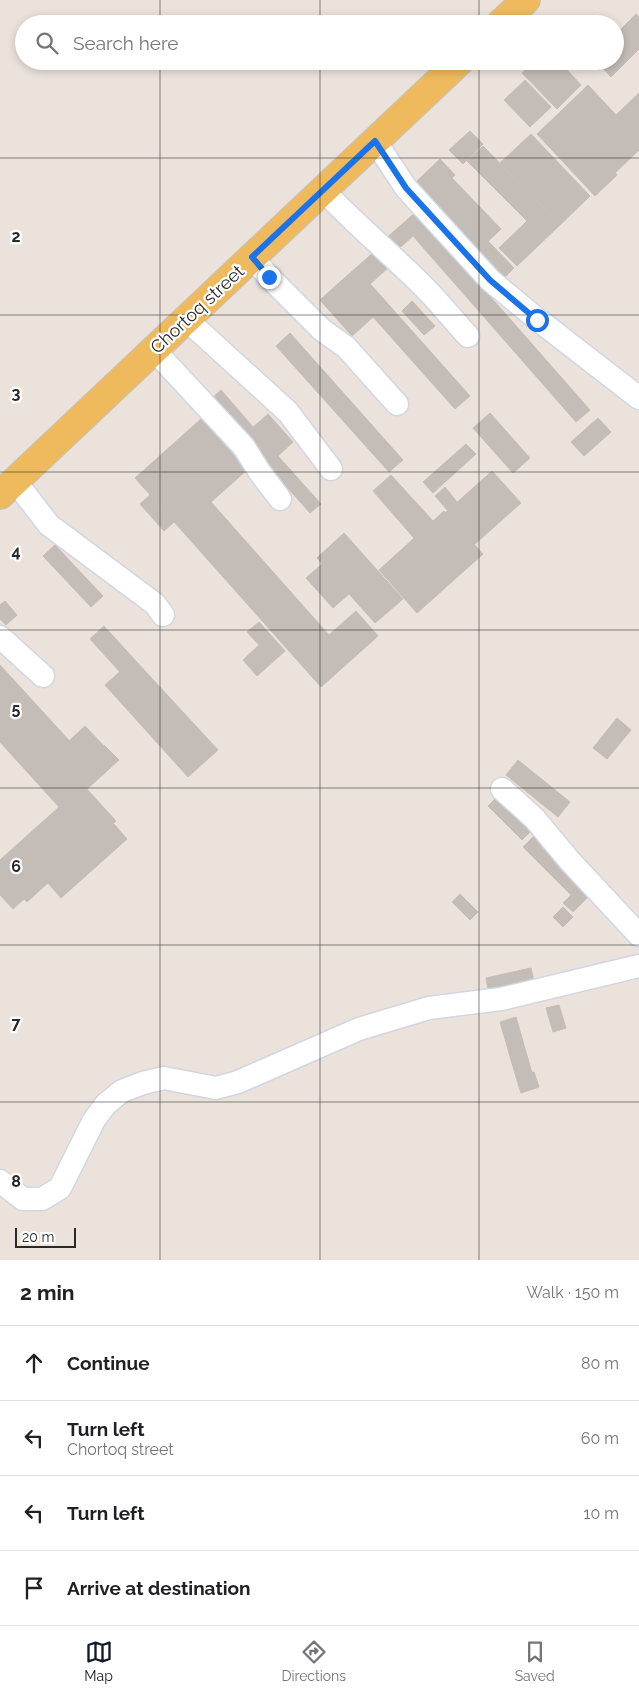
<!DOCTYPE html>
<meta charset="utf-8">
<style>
body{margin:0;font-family:Raleway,sans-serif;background:#f2f2f2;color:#202124}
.scale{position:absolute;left:15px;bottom:12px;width:61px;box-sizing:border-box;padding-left:5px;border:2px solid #292929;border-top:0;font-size:14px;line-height:18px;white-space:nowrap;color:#292929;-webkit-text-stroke:4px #fff;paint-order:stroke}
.stop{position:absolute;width:15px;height:15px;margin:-11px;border:4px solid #1a73e8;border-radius:50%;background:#fff}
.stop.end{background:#1a73e8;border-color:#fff;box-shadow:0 1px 5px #0008}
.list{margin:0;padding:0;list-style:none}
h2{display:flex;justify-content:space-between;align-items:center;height:65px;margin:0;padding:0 20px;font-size:21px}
h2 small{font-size:16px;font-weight:400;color:#757577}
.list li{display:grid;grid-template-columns:32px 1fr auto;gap:15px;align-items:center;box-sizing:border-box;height:75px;padding:0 20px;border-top:1px solid #e0e0e0}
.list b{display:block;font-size:19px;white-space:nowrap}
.list p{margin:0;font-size:16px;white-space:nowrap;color:#757577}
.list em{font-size:16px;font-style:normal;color:#757577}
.icon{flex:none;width:28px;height:28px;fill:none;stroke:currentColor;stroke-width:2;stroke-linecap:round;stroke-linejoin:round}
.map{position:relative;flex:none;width:639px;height:1260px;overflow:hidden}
.search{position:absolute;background:#fff;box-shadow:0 2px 8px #0003;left:15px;right:15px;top:15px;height:55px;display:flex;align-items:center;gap:12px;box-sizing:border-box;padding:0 18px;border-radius:28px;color:#757577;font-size:19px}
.sheet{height:365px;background:#fff}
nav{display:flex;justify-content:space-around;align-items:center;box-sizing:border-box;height:70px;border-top:1px solid #e0e0e0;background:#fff;font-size:14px;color:#757577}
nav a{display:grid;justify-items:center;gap:2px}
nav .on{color:#111827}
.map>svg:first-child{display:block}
.building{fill:#c3bcb7;stroke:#c6beb5}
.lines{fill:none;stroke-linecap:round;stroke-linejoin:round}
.minor-casing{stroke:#d0d6e2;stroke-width:25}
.major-casing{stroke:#c3c3c3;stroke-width:30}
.minor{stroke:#fff;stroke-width:22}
.major{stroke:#eeba5d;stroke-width:28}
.route{stroke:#1a73e8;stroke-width:6}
.grid{fill:none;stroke:#292929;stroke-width:1;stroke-opacity:0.55}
.labels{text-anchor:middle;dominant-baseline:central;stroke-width:4.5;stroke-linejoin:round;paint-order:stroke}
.street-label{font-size:18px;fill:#292929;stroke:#fff}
.grid-label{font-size:16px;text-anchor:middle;font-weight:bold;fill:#292929;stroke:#fff;stroke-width:4.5;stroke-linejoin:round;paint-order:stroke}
</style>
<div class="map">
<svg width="639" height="1260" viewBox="0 0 639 1260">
<rect width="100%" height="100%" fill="#ebe2db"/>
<g class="building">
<polygon points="636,14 639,17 639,49 611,77 596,61 615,61 615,35"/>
<polygon points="535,61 559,61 581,85 557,109 522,73"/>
<polygon points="525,80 551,107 530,127 504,100"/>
<polygon points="588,85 616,115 639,93 639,150 615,173 559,113"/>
<polygon points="559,113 617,175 595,196 537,134"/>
<polygon points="470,131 483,144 463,164 449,150"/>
<polygon points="531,134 590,196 560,225 500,163"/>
<polygon points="483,146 560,225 517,266 499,248 527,221 467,161"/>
<polygon points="440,159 455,175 430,199 415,183"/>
<polygon points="452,178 501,229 479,250 430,199"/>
<polygon points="416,212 590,410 576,422 413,236 395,252 384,240"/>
<polygon points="488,241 514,268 505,277 479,250"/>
<polygon points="375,251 389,267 370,284 356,268"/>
<polygon points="356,268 470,396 455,409 341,281"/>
<polygon points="341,281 373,317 352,336 320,300"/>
<polygon points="412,301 435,326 424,335 402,311"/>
<polygon points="290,333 403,460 389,472 276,346"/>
<polygon points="221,390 253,427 242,437 210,400"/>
<polygon points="490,413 530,458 513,473 473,428"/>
<polygon points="268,414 293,442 278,456 321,504 310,513 242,437"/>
<polygon points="598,418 611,432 584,456 571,442"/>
<polygon points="201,419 247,470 211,502 329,635 356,611 378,636 321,687 135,478"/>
<polygon points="466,444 476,454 433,493 423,482"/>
<polygon points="492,471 521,503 474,545 445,513"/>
<polygon points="391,475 433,521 414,538 373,491"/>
<polygon points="445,487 457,502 448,511 435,496"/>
<polygon points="150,495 174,522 164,531 140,504"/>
<polygon points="444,511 483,554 417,613 379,570"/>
<polygon points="344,533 403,599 375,623 317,558"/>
<polygon points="55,545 103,596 91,607 43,556"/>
<polygon points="322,564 349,594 333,608 306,578"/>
<polygon points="5,601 17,615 6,625 0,619 0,605"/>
<polygon points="259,622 285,651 257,676 243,660 259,645 247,632"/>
<polygon points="104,626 134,659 120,672 90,639"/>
<polygon points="134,659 218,750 188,777 105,685"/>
<polygon points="0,665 87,760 72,773 0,694"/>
<polygon points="0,694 116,821 27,902 0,873 0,860 59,807 0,742"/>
<polygon points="617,718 631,730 607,759 593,748"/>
<polygon points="85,726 103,745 87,760 69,741"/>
<polygon points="104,745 119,760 87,789 72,773"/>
<polygon points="518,760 570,802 558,817 506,775"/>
<polygon points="497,797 531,831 522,840 488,806"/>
<polygon points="113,823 127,839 61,898 48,883"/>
<polygon points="534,836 582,884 571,895 523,847"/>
<polygon points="0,873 24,899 13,909 0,895"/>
<polygon points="582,884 591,894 573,912 563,903"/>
<polygon points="460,894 478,912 470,920 452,902"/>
<polygon points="563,907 573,917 563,927 553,917"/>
<polygon points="531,968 535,986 489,995 486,978"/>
<polygon points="559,1005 566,1028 553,1032 546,1008"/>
<polygon points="516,1017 532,1073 516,1077 500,1022"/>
<polygon points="534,1072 539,1087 521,1093 516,1077"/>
</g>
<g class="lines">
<g class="minor-casing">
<g id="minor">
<polyline points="375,141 406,188 490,280 537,319 639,398"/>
<path d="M323,190C355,224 391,254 424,287C439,302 453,320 468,336"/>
<polyline points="252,257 269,277 322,330 346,347 397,404"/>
<polyline points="186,319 288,412 331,469"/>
<polyline points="154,350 244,447 259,471 280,499"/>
<polyline points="15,481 49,525 155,604 163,615"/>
<polyline points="0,637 43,676"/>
<polyline points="502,789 535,819 569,860 639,935"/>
<polyline points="0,1181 23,1199 42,1199 60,1188 94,1120 106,1104 122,1091 143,1083 164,1078 216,1088 238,1082 359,1029 429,1008 501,999 639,966"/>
</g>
</g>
<g class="major-casing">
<g id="major">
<polyline points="500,24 526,0"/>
<polyline points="0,495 460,61"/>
</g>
</g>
<use href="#minor" class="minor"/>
<use href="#major" class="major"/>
</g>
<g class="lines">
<polyline class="route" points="269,277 252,257 375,141 406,188 490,280 537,320"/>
</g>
<path class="grid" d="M160,0V24M320,0V24M479,0V24M160,61V1260M320,61V1260M479,61V1260M0,158H639M0,315H639M0,472H639M0,630H639M0,788H639M0,945H639M0,1102H639"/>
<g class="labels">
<g class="street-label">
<text transform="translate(197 309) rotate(-43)">Chortoq street</text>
</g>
</g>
<g class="grid-label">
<text x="16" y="242">2</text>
<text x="16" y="399">3</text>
<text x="16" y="557">4</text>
<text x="16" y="714">5</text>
<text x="16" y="872">6</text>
<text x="16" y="1029">7</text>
<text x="16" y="1187">8</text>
</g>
</svg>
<div class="scale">20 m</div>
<div class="stop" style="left:537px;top:320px"></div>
<div class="stop end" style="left:269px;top:277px"></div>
<div class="search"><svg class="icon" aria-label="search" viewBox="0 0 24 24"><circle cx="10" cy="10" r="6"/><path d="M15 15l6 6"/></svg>Search here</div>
</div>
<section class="sheet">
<h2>2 min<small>Walk · 150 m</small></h2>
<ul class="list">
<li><svg class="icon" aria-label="ahead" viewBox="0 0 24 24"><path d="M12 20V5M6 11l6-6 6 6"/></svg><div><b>Continue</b></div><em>80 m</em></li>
<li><svg class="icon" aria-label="left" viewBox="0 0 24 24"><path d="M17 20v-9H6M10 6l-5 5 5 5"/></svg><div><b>Turn left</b><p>Chortoq street</p></div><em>60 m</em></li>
<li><svg class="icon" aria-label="left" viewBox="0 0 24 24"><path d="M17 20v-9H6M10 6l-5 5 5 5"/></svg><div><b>Turn left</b></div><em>10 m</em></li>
<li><svg class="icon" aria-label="arrive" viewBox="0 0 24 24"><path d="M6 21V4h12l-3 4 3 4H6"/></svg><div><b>Arrive at destination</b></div></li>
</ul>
</section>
<nav>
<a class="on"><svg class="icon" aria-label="map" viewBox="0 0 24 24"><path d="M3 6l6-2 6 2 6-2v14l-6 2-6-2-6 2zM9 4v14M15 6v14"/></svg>Map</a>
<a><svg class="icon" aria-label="directions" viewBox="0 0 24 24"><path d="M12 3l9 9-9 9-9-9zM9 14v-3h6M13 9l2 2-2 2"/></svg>Directions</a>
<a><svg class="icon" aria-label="saved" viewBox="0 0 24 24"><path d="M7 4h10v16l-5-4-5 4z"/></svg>Saved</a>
</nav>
